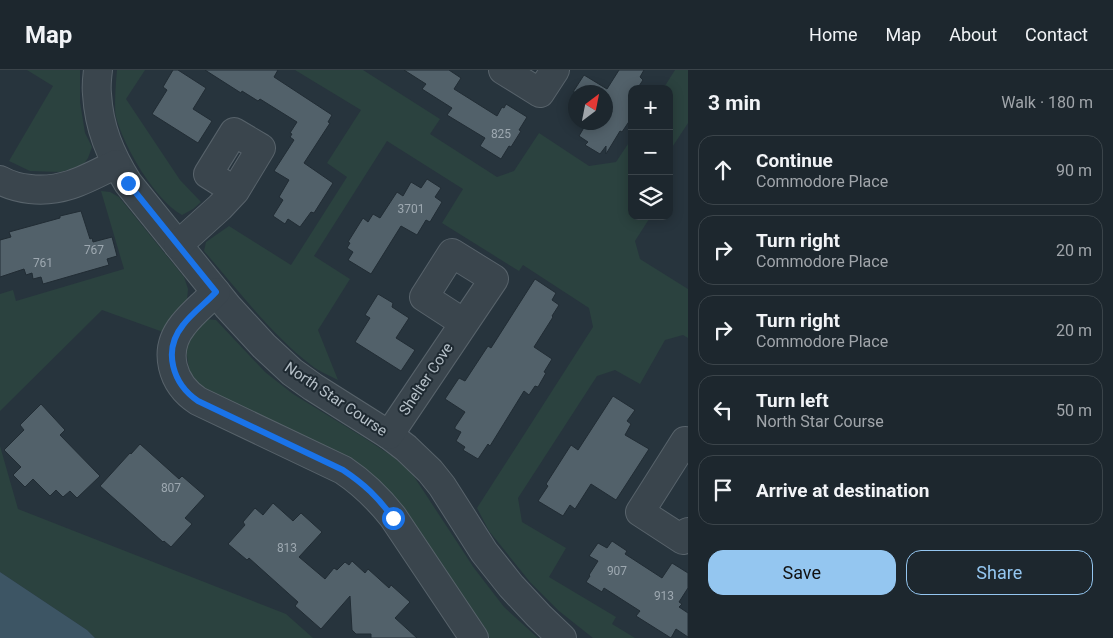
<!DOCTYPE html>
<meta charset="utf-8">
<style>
body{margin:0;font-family:Roboto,sans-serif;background:#252f36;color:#f1f3f6}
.controls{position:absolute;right:15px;top:15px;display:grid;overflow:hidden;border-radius:10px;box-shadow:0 2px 12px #0003}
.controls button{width:45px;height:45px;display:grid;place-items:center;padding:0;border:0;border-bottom:1px solid #3b444a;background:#1d272e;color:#f1f3f6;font:25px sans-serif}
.compass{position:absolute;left:568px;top:15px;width:45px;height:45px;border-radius:50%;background:#1d272e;box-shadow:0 2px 12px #0003;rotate:32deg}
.stop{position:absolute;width:15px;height:15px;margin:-11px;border:4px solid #1a73e8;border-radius:50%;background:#fff}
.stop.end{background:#1a73e8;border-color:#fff;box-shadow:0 1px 5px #0008}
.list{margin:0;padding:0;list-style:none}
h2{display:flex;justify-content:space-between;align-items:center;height:65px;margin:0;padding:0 20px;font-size:21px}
h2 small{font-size:16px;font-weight:400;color:#a0a5aa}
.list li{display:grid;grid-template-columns:32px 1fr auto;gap:15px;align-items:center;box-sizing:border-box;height:70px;margin:0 10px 10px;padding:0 10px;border:1px solid #3b444a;border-radius:15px}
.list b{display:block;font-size:19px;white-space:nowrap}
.list p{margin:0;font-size:16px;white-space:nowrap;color:#a0a5aa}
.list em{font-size:16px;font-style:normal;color:#a0a5aa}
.actions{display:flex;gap:10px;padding:15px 20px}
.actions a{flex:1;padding:11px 0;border:1px solid #94c6f0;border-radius:15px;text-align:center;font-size:18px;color:#94c6f0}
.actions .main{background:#94c6f0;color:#111}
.icon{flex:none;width:28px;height:28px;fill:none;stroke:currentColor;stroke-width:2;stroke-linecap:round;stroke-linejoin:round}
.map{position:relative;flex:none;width:688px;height:568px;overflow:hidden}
header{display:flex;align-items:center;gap:30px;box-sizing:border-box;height:70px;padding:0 25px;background:#1d272e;border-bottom:1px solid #3b444a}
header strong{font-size:24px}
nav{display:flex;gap:28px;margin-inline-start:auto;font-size:18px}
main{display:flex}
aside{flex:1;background:#1d272e}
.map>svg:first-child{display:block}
.green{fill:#2b423f}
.water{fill:#3d5564}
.building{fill:#52616a;stroke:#212c34}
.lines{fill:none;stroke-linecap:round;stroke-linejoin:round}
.minor-casing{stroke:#58636b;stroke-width:30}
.minor{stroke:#3a454d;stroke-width:28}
.route{stroke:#1a73e8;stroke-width:6}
.labels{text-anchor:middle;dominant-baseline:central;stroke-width:4;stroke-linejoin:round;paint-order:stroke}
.number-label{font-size:12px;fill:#9da8b0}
.street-label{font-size:15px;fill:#b6c0c8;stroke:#1f2a32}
</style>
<header>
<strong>Map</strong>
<nav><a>Home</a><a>Map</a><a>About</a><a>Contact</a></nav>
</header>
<main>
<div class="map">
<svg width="688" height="568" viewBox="0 0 688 568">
<rect width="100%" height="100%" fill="#27343d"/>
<g class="green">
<polygon points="27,0 80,0 80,32 85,63 92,77 88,88 83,95 61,102 30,101 9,91 53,16"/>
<path d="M117,0H145L126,29L180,110L201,132L193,139L182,145C155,130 124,77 116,47C114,36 116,12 117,0Z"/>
<path d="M295,0H363L440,49L430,64L497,107L514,101L539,63L589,96L616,92L632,68V146H651L635,171L640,189L688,219V268L683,265L665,270L640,314L615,300L597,306L518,428L522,452L566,478L549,507L616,547L612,554L635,568H593L559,541L530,512L489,461L477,438L593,257L589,238L523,195L519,201L442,153L463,119L387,71L314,186L350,209L318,260L338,310C329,305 318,301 311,295C271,264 237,219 204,181L206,172L229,156L291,195L347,107L327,93L361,40Z"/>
<polygon points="675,0 688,0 688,53 669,82 669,19 663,19"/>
<polygon points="101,121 110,122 119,127 184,207 188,219 187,230 163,262 102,240 0,341 0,224 13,220 16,231 124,199"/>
<polygon points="206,249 216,250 265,302 293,324 363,367 392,386 411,402 474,498 504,537 538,568 490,568 406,445 388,421 370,402 352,390 202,319 190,306 186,279 194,261"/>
<polygon points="0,376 18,439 286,544 313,568 95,568 87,560 0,502"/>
</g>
<polygon class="water" points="0,502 87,560 95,568 0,568"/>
<g class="building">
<polygon points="173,0 178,0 206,18 193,39 212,51 198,73 152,44 167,20 163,17"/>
<polygon points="205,0 278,0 274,7 332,45 328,52 330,53 304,93 333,113 314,143 311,142 300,157 288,149 285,154 273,146 283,130 279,127 289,110 274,101 294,70 290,67 292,64 290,63 297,52 260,29 258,31 242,21 241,23"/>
<polygon points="404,0 449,0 461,8 454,19 497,46 502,37 504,38 506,34 527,47 519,60 521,61 511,77 509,76 501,89 480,76 485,68 447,45 452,38 422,19 426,14"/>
<polygon points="619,0 644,0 640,7 643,10 637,19 632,19 632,47 622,62 620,61 606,84 606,76 600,84 585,75 588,72 579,66 586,54 584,52 606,52 606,22 573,22 584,5 607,19"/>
<polygon points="427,109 441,118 435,127 442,132 430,152 426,150 417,165 401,156 371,204 348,190 353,182 347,178 350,173 348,172 363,148 368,152 373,144 380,148 397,122 403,126 411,112 421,118"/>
<polygon points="81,141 90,169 92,168 93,172 112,167 117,186 107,189 109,195 43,214 41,207 33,209 32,203 26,205 24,199 0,207 0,170 11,167 9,162 60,148 60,146"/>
<polygon points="535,209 556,223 552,230 559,235 552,246 553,247 534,277 552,289 544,302 546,303 538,317 535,316 529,325 524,321 490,376 488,374 478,389 463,380 465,377 456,371 461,362 455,359 455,357 465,342 445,329 459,308 465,311 488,276 491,278"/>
<polygon points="378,224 393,233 392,237 409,248 396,268 415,280 401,301 355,272 370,248 365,245"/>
<polygon points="613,326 635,340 627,351 631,354 625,365 649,379 616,430 591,414 575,439 570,435 563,446 538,431 548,416 546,414 571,375 578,380"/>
<polygon points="41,334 65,360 60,365 100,406 77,428 70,421 63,427 56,420 50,426 33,409 25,417 13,405 21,397 4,380 24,360 20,355"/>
<polygon points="140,374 179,409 182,406 205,426 185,448 192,454 171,477 164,471 163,472 100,416 130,383 131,384"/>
<polygon points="273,433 293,451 301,443 322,462 299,487 325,509 334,498 337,500 345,492 349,495 352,491 365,503 368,499 389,518 391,515 410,532 395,548 417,568 371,568 371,564 356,564 352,560 350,526 321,559 295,536 298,532 249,488 247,490 228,474 245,455 243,452 255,438 263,445"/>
<polygon points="612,471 627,481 625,484 662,508 672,493 688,503 688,518 679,532 682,534 679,537 688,543 688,567 676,559 671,568 636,546 640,541 604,518 602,522 586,512 590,506 589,505 598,491 589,486 598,473 607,478"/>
</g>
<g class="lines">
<g class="minor-casing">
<g id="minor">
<path d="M98,0C97,8 96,16 97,24C99,58 110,84 128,113L228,237L264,276L292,302L313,317L389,365L406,378L430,401L442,416L484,482L511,516L539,546L562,568"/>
<polyline points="503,0 540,23 555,0"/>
<path d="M0,110C9,115 20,118 30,119C63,123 88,108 116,94"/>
<polyline points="178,175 220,137 235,121 261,78 234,62 208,104 235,121"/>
<path d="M216,222C206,232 192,243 183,255C162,281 172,314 198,331L343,400C364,414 378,428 393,447L474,568"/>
<polyline points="389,365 494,209 452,183 424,227 464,253"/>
<polyline points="688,373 685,371 640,442 683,470 688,462"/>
</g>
</g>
<use href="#minor" class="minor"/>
</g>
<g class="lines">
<path class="route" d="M128,113L216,222C206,233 192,243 183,255C162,281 173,314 198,331L343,400C364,414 378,427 393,448"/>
</g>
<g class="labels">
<g class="number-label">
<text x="501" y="64">825</text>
<text x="411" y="139">3701</text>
<text x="94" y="180">767</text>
<text x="43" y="193">761</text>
<text x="171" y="418">807</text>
<text x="287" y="478">813</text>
<text x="617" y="501">907</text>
<text x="664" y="526">913</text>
</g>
<g class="street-label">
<text transform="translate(426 309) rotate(-56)">Shelter Cove</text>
<text transform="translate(336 329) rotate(34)">North Star Course</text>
</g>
</g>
</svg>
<div class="controls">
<button>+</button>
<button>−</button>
<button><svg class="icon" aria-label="layers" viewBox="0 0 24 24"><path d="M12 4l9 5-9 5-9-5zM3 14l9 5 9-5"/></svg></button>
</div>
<svg class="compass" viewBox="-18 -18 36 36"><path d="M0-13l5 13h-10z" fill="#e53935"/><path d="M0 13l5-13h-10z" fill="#a0a5aa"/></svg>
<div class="stop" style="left:393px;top:448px"></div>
<div class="stop end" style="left:128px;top:113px"></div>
</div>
<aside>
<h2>3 min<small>Walk · 180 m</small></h2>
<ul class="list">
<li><svg class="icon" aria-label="ahead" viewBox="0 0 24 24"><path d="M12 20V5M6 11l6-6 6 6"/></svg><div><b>Continue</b><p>Commodore Place</p></div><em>90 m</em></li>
<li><svg class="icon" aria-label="right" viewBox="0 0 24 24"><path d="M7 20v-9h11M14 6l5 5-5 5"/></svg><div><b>Turn right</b><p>Commodore Place</p></div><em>20 m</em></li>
<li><svg class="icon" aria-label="right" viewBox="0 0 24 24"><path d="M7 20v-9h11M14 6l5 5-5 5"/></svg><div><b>Turn right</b><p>Commodore Place</p></div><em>20 m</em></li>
<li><svg class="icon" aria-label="left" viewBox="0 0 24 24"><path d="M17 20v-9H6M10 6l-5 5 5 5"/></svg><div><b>Turn left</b><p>North Star Course</p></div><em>50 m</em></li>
<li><svg class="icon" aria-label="arrive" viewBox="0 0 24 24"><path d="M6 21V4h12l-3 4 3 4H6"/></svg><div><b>Arrive at destination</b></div></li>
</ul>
<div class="actions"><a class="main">Save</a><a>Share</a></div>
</aside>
</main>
